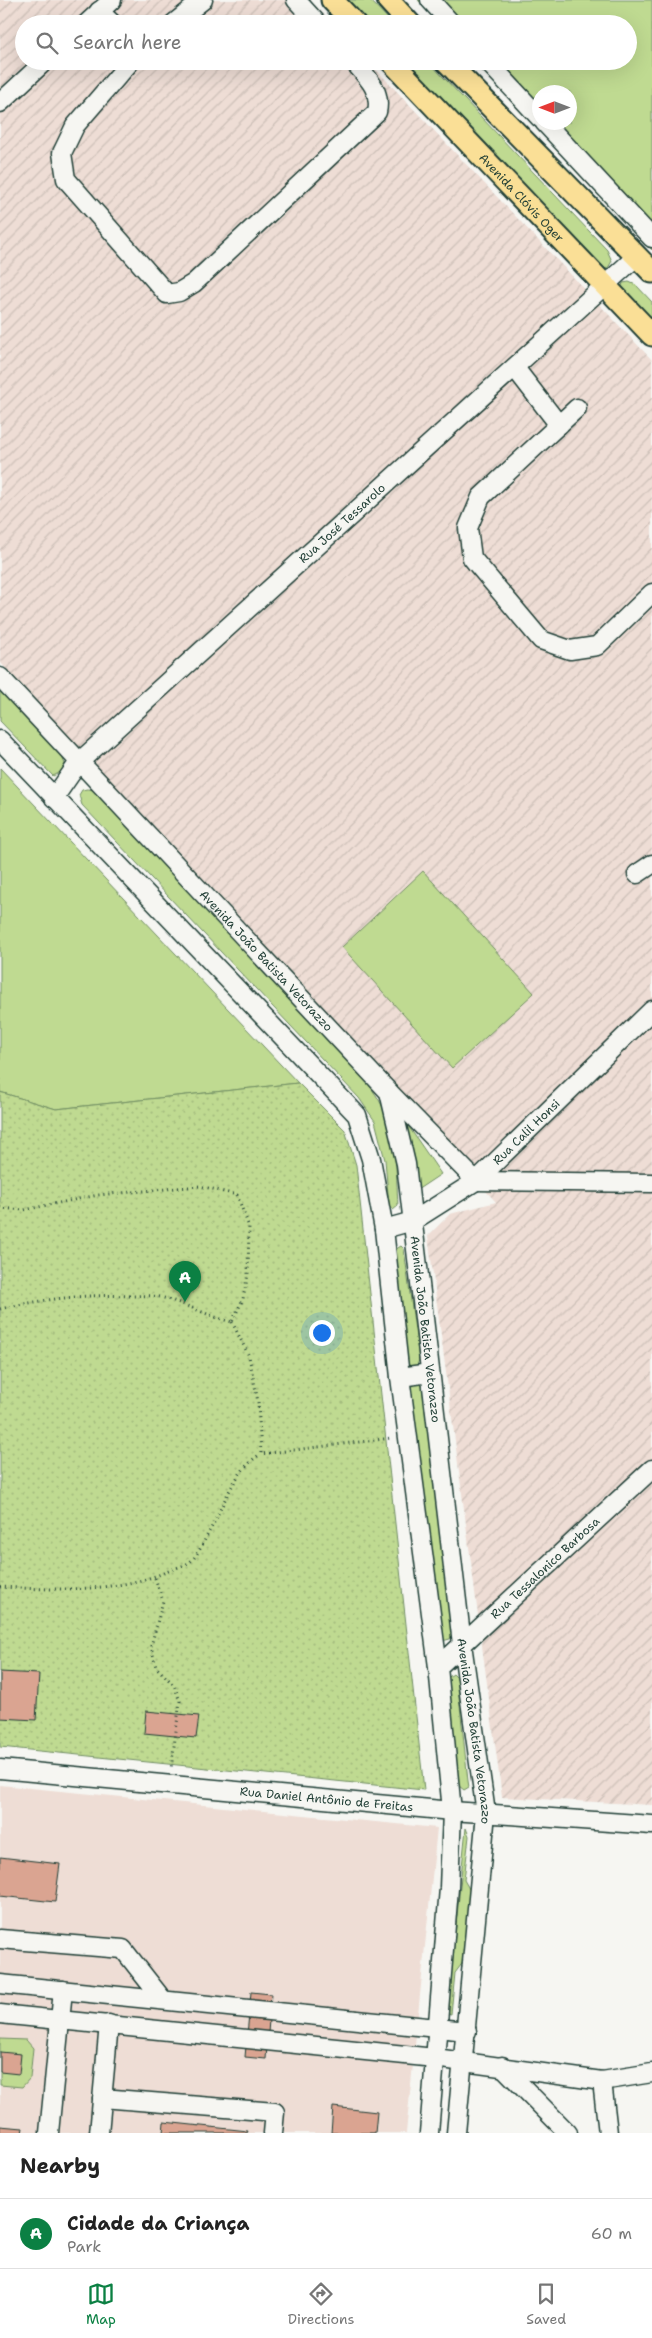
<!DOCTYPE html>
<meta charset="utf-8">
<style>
body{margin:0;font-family:"Shantell Sans",sans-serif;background:#f2f2f2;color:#222}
.compass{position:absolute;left:532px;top:85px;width:45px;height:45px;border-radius:50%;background:#fff;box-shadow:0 5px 20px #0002;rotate:270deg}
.you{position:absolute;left:321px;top:1332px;width:18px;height:18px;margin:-12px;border:4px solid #fff;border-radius:50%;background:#1a73e8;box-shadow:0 0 0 8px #1a73e833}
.badge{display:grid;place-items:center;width:32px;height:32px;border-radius:50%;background:#0b8043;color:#fff;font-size:16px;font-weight:700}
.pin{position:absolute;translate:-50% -41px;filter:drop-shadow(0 1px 2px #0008)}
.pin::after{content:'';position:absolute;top:26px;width:18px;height:15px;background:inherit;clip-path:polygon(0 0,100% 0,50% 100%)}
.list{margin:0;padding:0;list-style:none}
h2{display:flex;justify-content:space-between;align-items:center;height:65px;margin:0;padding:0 20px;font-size:21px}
h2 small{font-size:16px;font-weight:400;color:#767676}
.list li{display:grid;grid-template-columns:32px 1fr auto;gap:15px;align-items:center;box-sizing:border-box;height:70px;padding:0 20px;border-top:1px solid #e0e0e0}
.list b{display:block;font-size:19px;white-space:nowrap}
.list p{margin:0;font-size:16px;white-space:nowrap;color:#767676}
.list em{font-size:16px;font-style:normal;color:#767676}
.icon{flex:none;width:28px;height:28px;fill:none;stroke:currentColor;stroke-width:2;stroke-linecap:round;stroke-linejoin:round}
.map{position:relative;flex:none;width:652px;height:2133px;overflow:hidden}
.search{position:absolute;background:#fff;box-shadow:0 5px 20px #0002;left:15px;right:15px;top:15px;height:55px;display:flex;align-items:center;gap:12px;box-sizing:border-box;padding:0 18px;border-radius:28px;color:#767676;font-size:19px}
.sheet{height:135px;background:#fff}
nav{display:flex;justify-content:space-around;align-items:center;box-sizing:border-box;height:70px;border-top:1px solid #e0e0e0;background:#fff;font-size:14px;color:#767676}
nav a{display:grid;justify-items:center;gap:2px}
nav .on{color:#0b8043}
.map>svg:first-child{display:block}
.built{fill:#eeddd5}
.industrial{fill:url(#industrial-furrows)}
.grass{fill:#bfda91;stroke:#6f8c62;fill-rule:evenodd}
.park{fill:url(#park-dots);stroke:#6f8c62}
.building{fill:#daa491;stroke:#1f3d34}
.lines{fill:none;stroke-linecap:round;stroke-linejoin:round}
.minor-casing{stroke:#1f3d34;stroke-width:21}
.major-casing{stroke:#1f3d34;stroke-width:25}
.path{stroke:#1f3d34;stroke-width:3;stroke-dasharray:1 4;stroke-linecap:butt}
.minor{stroke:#f6f6f2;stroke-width:18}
.major{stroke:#fadf96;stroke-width:21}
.labels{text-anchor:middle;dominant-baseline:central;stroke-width:5;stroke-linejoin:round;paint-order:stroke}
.street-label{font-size:12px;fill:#1f3d34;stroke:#f6f6f2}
</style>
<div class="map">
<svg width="652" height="2133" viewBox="0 0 652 2133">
<defs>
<pattern id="industrial-furrows" width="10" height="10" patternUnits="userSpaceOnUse" patternTransform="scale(1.25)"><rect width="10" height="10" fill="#eeddd5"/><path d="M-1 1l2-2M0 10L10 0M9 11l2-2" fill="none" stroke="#ccbfb7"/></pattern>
<pattern id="park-dots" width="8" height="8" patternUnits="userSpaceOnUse" patternTransform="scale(1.25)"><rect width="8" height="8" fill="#bfda91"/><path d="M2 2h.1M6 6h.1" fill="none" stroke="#a4bc7e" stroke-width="1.8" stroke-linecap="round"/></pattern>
</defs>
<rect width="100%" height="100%" fill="#f6f6f2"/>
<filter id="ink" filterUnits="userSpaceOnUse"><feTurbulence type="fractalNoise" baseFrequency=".02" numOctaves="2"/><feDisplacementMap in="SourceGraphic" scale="10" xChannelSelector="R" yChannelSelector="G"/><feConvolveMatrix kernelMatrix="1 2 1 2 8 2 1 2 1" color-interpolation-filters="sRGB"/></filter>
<g filter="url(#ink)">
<polygon class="built" points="0,1785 437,1828 406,2133 0,2133"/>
<polygon class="industrial" points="0,0 310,0 333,24 24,24 24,61 368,61 652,360 652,1805 502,1797 428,1236 450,1214 496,1202 0,662"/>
<g class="grass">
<polygon points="345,0 370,0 393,24 368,24"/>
<path d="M418,0H652V250L475,61H628V24H440ZM540,92H570V122H540Z"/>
<polygon points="403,61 428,61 607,250 612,261 608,268 600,270"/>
<polygon points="629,282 636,285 652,302 652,326 621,289 623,283"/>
<polygon points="0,690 62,757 65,764 61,772 53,776 0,721"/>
<polygon points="0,768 298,1083 56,1109 0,1092"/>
<path d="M87,789L94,790L364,1078C369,1085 375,1093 379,1100C397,1131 396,1172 398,1206L393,1210L389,1205L385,1160L375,1121L359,1098L82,805L79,795L82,790Z"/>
<polygon points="423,871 534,993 452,1068 342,947"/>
<polygon points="400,1114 441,1174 414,1192"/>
<polygon points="401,1246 404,1249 419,1360 417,1365 413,1367 407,1364 393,1251"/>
<polygon points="419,1381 422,1384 452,1634 450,1639 442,1641 410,1384"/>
<polygon points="453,1674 457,1678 468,1781 469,1787 464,1790 459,1786 446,1679"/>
<polygon points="466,1828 469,1836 464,1880 472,1894 464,1961 455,1973 451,2014 447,2013"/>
<polygon points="0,2039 26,2040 33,2048 30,2078 22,2087 0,2085"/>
</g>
<polygon class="park" points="298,1083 345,1130 356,1165 424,1790 0,1747 0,1092 56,1109"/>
<g class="building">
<polygon points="0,1672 39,1674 36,1720 0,1718"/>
<polygon points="146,1711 199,1716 196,1738 144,1733"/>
<polygon points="0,1857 60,1864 55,1902 0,1896"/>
<polygon points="251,1992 271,1994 266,2059 245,2057"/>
<polygon points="0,2052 21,2054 19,2074 0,2072"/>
<polygon points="333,2107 377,2112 375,2133 331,2133"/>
<polygon points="164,2122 248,2131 247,2133 163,2133"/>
<polygon points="0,2126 23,2128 22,2133 0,2133"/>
</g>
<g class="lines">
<g class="minor-casing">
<g id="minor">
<polyline points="296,0 318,24"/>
<polyline points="430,0 452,24"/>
<polyline points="99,11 113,24"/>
<polyline points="86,24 112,0"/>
<polyline points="173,24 203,0"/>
<path d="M131,61L75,126L62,153L66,179L167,294L179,292L194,283L377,112C382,90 367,77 353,61"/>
<polyline points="487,61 540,118"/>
<polyline points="0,103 45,61"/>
<polyline points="544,122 652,238"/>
<polyline points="515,368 559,425"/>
<polyline points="577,408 481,497 468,528 472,558 541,640 570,650 597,646 652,593"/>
<path id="s1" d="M0,677L389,1092L406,1164L462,1644L486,1813L456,2133"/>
<polyline points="0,740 357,1115 371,1159 384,1229 400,1377 438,1667 452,1811 449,1888 429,2133"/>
<path id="s2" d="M54,798L79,762L637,256"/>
<polyline points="637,874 652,864"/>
<polyline points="390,1093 476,1181 652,1183"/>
<path id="s3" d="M384,1229L413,1221L476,1181L652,1010"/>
<polyline points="400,1377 430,1373"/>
<path id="s4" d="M438,1667L652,1469"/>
<path id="s5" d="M0,1769L452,1811L652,1825"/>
<polyline points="0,1939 123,1949 163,2000"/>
<polyline points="0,1984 467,2031"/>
<polyline points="0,2014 435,2058 602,2081 652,2073"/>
<polyline points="502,2066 568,2133"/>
<polyline points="602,2081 608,2133"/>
<polyline points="102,2098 275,2112 273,2133"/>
<polyline points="49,2133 63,1990"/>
<polyline points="99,2133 109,2024"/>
</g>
</g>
<g class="major-casing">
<g id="major">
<polyline points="332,0 355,24"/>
<polyline points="388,0 410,24"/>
<path id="s6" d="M391,61L652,335"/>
<polyline points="446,61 652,272"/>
</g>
</g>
<g class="path">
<polyline points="0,1208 24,1210 98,1195 200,1186 237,1195 249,1227 248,1274 243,1299 232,1322"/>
<path d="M0,1309C43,1299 85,1294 129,1296C139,1296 150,1295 160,1297C185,1303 207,1316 232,1322"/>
<polyline points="232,1322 249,1356 258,1402 261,1454 392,1438"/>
<polyline points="155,1578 163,1601 151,1646 156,1667 174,1685 180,1701 171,1769"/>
<path d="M0,1587C56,1590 121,1593 173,1569C178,1567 187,1565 191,1561C198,1555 204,1541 209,1532C224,1505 234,1470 261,1454"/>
</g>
<use href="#minor" class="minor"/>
<use href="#major" class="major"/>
</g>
</g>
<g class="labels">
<g class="street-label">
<text stroke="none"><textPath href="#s6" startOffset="189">Avenida Clóvis Oger</textPath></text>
<text stroke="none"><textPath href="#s2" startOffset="399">Rua José Tessarolo</textPath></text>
<text stroke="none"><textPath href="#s1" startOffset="389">Avenida João Batista Vetorazzo</textPath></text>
<text stroke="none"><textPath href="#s3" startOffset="175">Rua Calil Honsi</textPath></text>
<text stroke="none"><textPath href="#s1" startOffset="809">Avenida João Batista Vetorazzo</textPath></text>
<text stroke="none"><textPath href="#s4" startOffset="146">Rua Tessalonico Barbosa</textPath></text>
<text stroke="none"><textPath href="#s1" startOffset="1214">Avenida João Batista Vetorazzo</textPath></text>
<text stroke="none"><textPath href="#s5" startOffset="328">Rua Daniel Antônio de Freitas</textPath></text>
</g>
</g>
</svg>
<svg class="compass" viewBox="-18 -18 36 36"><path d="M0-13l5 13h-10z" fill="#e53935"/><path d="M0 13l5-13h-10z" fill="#767676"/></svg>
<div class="you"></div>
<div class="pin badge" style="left:185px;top:1302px">A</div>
<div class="search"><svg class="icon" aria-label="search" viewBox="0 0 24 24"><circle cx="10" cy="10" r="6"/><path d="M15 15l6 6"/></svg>Search here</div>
</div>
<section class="sheet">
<h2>Nearby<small></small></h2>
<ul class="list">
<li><span class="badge">A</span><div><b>Cidade da Criança</b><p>Park</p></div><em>60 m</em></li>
</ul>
</section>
<nav>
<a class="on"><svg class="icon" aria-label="map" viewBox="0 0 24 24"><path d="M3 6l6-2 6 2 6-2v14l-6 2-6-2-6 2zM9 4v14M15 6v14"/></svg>Map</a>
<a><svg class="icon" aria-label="directions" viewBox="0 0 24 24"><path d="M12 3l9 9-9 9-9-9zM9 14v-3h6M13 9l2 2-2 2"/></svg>Directions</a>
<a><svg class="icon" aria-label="saved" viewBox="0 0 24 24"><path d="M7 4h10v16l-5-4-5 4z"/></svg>Saved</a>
</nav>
